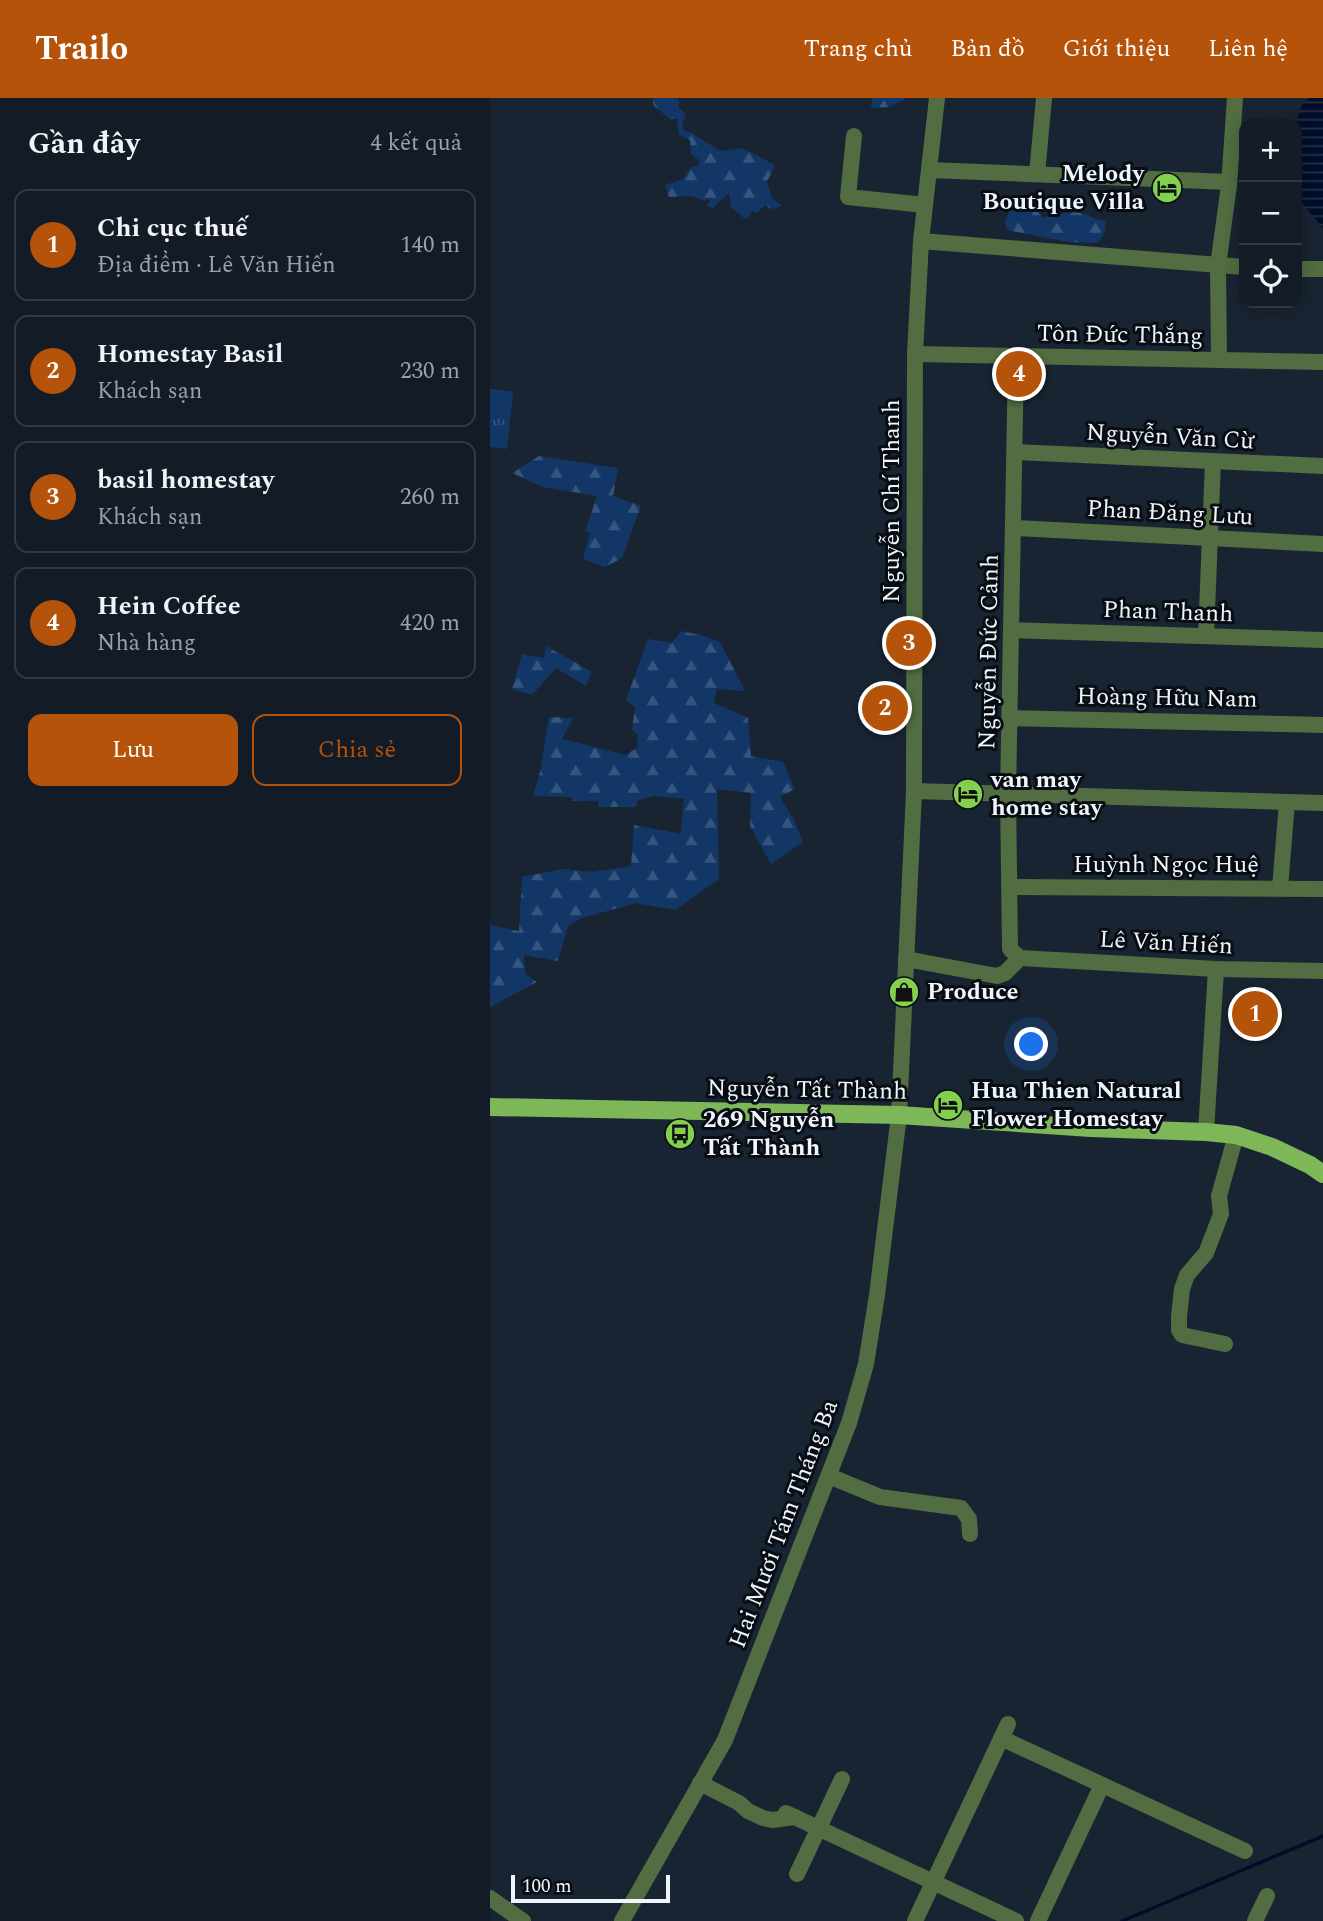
<!DOCTYPE html>
<html lang="vi">
<meta charset="utf-8">
<style>
body{margin:0;font-family:Spectral,serif;background:#1c242e;color:#f1f3f6}
.controls{position:absolute;right:21px;top:21px;display:grid;overflow:hidden;border-radius:14px;box-shadow:0 4px 18px #0003}
.controls button{width:63px;height:63px;display:grid;place-items:center;padding:0;border:0;border-bottom:2px solid #323943;background:#131b26;color:#f1f3f6;font:35px sans-serif}
.scale{position:absolute;left:21px;bottom:18px;width:159px;box-sizing:border-box;padding-left:7px;border:4px solid #f0f5fd;border-top:0;font-size:19px;line-height:24px;white-space:nowrap;color:#f0f5fd;-webkit-text-stroke:5px #080d13;paint-order:stroke}
.you{position:absolute;left:542px;top:947px;width:24px;height:24px;margin:-18px;border:5px solid #fff;border-radius:50%;background:#1a73e8;box-shadow:0 0 0 10px #1a73e833}
.badge{display:grid;place-items:center;width:46px;height:46px;border-radius:50%;background:#b45309;color:#fff;font-size:23px;font-weight:700}
.pin{position:absolute;translate:-50% -50%;border:4px solid #fff;box-shadow:0 2px 7px #0006}
.list{margin:0;padding:0;list-style:none}
h2{display:flex;justify-content:space-between;align-items:center;height:91px;margin:0;padding:0 28px;font-size:30px}
h2 small{font-size:23px;font-weight:400;color:#9da1a7}
.list li{display:grid;grid-template-columns:46px 1fr auto;gap:21px;align-items:center;box-sizing:border-box;height:112px;margin:0 14px 14px;padding:0 14px;border:2px solid #323943;border-radius:14px}
.list b{display:block;font-size:26px;white-space:nowrap}
.list p{margin:0;font-size:23px;white-space:nowrap;color:#9da1a7}
.list em{font-size:23px;font-style:normal;color:#9da1a7}
.actions{display:flex;gap:14px;padding:21px 28px}
.actions a{flex:1;padding:16px 0;border:2px solid #b45309;border-radius:14px;text-align:center;font-size:24px;color:#b45309}
.actions .main{background:#b45309;color:#fff}
.icon{flex:none;width:38px;height:38px;fill:none;stroke:currentColor;stroke-width:2;stroke-linecap:round;stroke-linejoin:round}
.map{position:relative;flex:none;width:833px;height:1823px;overflow:hidden}
header{display:flex;align-items:center;gap:42px;box-sizing:border-box;height:98px;padding:0 35px;background:#b45309;color:#fff}
header strong{font-size:33px}
nav{display:flex;gap:38px;margin-inline-start:auto;font-size:24px}
main{display:flex}
aside{flex:1;background:#131b26}
.map>svg:first-child{display:block}
.grass{fill:url(#grass-tufts)}
.forest{fill:url(#forest-firs)}
.water{fill:url(#water-rules)}
.lines{fill:none;stroke-linecap:round;stroke-linejoin:round}
.stream{stroke:#000d29;stroke-width:3.5}
.minor{stroke:#516d41;stroke-width:16}
.major{stroke:#7db758;stroke-width:18}
.labels{text-anchor:middle;dominant-baseline:central;stroke-width:6;stroke-linejoin:round;paint-order:stroke}
.poi-label{font-size:24px;font-weight:bold;fill:#f0f5fd;stroke:#080d13;text-anchor:start}
.street-label{font-size:24px;fill:#f0f5fd;stroke:#080d13}
</style>
<header>
<strong>Trailo</strong>
<nav><a>Trang chủ</a><a>Bản đồ</a><a>Giới thiệu</a><a>Liên hệ</a></nav>
</header>
<main>
<aside>
<h2>Gần đây<small>4 kết quả</small></h2>
<ul class="list">
<li><span class="badge">1</span><div><b>Chi cục thuế</b><p>Địa điểm · Lê Văn Hiến</p></div><em>140 m</em></li>
<li><span class="badge">2</span><div><b>Homestay Basil</b><p>Khách sạn</p></div><em>230 m</em></li>
<li><span class="badge">3</span><div><b>basil homestay</b><p>Khách sạn</p></div><em>260 m</em></li>
<li><span class="badge">4</span><div><b>Hein Coffee</b><p>Nhà hàng</p></div><em>420 m</em></li>
</ul>
<div class="actions"><a class="main">Lưu</a><a>Chia sẻ</a></div>
</aside>
<div class="map">
<svg width="833" height="1823" viewBox="0 0 833 1823">
<defs>
<pattern id="grass-tufts" width="24" height="20" patternUnits="userSpaceOnUse" patternTransform="scale(1.75)"><rect width="24" height="20" fill="#123767"/><path d="M3 7l-1-3M5 7V3M7 7l1-3M15 17l-1-3M17 17v-4M19 17l1-3" fill="none" stroke="#35557e"/></pattern>
<pattern id="forest-firs" width="22" height="20" patternUnits="userSpaceOnUse" patternTransform="scale(1.75)"><rect width="22" height="20" fill="#123767"/><path d="M5 1l3.5 6h-7zM16 11l3.5 6h-7z" fill="#35557e"/></pattern>
<pattern id="water-rules" width="6" height="5" patternUnits="userSpaceOnUse" patternTransform="scale(1.75)"><rect width="6" height="5" fill="#000d29"/><path d="M0 2.5h6" fill="none" stroke="#263149"/></pattern>
</defs>
<rect width="100%" height="100%" fill="#192432"/>
<polygon class="grass" points="0,291 23,294 17,351 0,349"/>
<g class="forest">
<polygon points="162,0 186,0 189,2 189,10 196,16 192,27 195,33 202,35 230,53 252,50 285,67 277,84 282,100 292,108 281,111 275,107 267,115 262,113 259,119 255,121 241,109 239,95 223,110 217,108 220,103 218,101 214,103 202,98 179,99 175,87 193,81 200,70 208,68 210,63 201,56 200,42 189,37 187,21 180,21 164,8"/>
<polygon points="382,0 414,0 414,2 399,9 381,10"/>
<path d="M538,111L548,114L553,120C565,117 580,112 594,116C603,119 605,122 616,123L615,133L608,145L578,144L517,132L515,125L519,113Z"/>
<polygon points="49,358 128,370 123,398 151,408 132,460 115,469 93,461 100,435 95,434 107,398 53,389 22,375"/>
<polygon points="191,533 211,537 230,544 255,593 227,591 224,605 258,620 261,658 293,664 305,691 290,699 304,722 313,744 281,766 260,728 261,695 227,691 229,781 185,812 146,805 92,820 78,828 68,863 34,857 35,876 47,884 0,909 0,827 29,833 32,779 72,771 103,774 141,768 144,727 191,736 194,701 165,698 148,702 146,709 108,709 108,703 82,703 82,699 43,698 50,674 59,619 83,620 72,641 135,657 147,650 148,637 142,632 145,609 136,602 158,541 182,545"/>
<polygon points="56,548 102,574 96,588 66,570 42,597 22,591 32,556 54,560"/>
</g>
<polygon class="water" points="819,0 833,0 833,130 811,104 807,94 805,26 812,7"/>
<g class="lines">
<polyline class="stream" points="632,1823 833,1738"/>
<g class="minor">
<polyline points="364,38 358,99 435,107"/>
<polyline points="439,72 739,84"/>
<polyline points="547,76 554,0"/>
<polyline points="431,143 754,169"/>
<polyline points="807,171 833,171"/>
<polyline points="425,256 833,264"/>
<polyline points="526,259 518,696 520,851 530,860 726,871 833,873"/>
<polyline points="729,261 728,168 739,87 745,0"/>
<polyline points="525,354 833,368"/>
<polyline points="524,430 833,446"/>
<polyline points="521,532 833,542"/>
<polyline points="716,538 723,364"/>
<polyline points="520,620 833,627"/>
<polyline points="424,693 833,705"/>
<polyline points="519,789 833,791"/>
<polyline points="790,790 797,704"/>
<polyline points="416,861 507,878 515,875 530,860"/>
<polyline points="716,1034 726,871"/>
<polyline points="735,1246 692,1237 689,1232 689,1218 692,1191 697,1177 716,1155 731,1116 729,1098 746,1037"/>
<polyline points="339,1378 390,1399 471,1410 479,1421 480,1436"/>
<polyline points="511,1640 755,1753"/>
<polyline points="210,1685 249,1705 258,1713 273,1720 282,1722 305,1719"/>
<polyline points="296,1715 526,1823"/>
<polyline points="307,1776 352,1681"/>
<polyline points="0,1800 33,1823"/>
<polyline points="132,1823 235,1642 359,1325 376,1266 387,1197 409,1017 424,693 425,256 431,143 447,0"/>
<polyline points="425,1823 518,1626"/>
<polyline points="548,1823 612,1687"/>
<polyline points="765,1823 777,1798"/>
</g>
<polyline class="major" points="0,1009 409,1017 601,1030 716,1034 746,1037 782,1049 820,1067 833,1076"/>
</g>
<defs>
<g id="hotel-disc" transform="scale(1.575)"><circle r="9.5" fill="#83d04e" stroke="#080d13"/><path d="M-6-4.5h1.5V1H6V5H4.5V3h-9V5H-6ZM-4 0a1.8 1.8 0 1 1 3.6 0ZM.5 0V-2.5h3Q6-2.5 6 0Z" fill="#111"/></g>
<g id="shop-disc" transform="scale(1.575)"><circle r="9.5" fill="#83d04e" stroke="#080d13"/><path d="M-5-2.5h2.3a2.7 3.5 0 0 1 5.4 0H5L5.5 6h-11ZM-1.5-2.5h3a1.5 2.3 0 0 0-3 0Z" fill="#111"/></g>
<g id="bus-disc" transform="scale(1.575)"><circle r="9.5" fill="#83d04e" stroke="#080d13"/><path d="M-5-6H5V4H4V6H2V4H-2V6H-4V4H-5ZM-3.5-4V0h7V-4ZM-3.5 1.2v1.5H-2V1.2ZM2 1.2v1.5H3.5V1.2Z" fill="#111"/></g>
</defs>
<g fill-rule="evenodd">
<use href="#hotel-disc" x="677" y="90"/>
<use href="#hotel-disc" x="478" y="696"/>
<use href="#shop-disc" x="414" y="894"/>
<use href="#hotel-disc" x="458" y="1007"/>
<use href="#bus-disc" x="190" y="1036"/>
</g>
<g class="labels">
<g class="poi-label">
<text x="654" y="76" text-anchor="end">Melody<tspan x="654" dy="28">Boutique Villa</tspan></text>
<text x="501" y="682">van may<tspan x="501" dy="28">home stay</tspan></text>
<text x="437" y="894">Produce</text>
<text x="481" y="993">Hua Thien Natural<tspan x="481" dy="28">Flower Homestay</tspan></text>
<text x="213" y="1022">269 Nguyễn<tspan x="213" dy="28">Tất Thành</tspan></text>
</g>
<g class="street-label">
<text transform="translate(630 237) rotate(1)">Tôn Đức Thắng</text>
<text transform="translate(680 339) rotate(3)">Nguyễn Văn Cừ</text>
<text transform="translate(402 403) rotate(-90)">Nguyễn Chí Thanh</text>
<text transform="translate(680 415) rotate(3)">Phan Đăng Lưu</text>
<text transform="translate(678 514) rotate(2)">Phan Thanh</text>
<text transform="translate(499 554) rotate(-89)">Nguyễn Đức Cảnh</text>
<text transform="translate(677 600) rotate(1)">Hoàng Hữu Nam</text>
<text x="676" y="767">Huỳnh Ngọc Huệ</text>
<text transform="translate(676 845) rotate(3)">Lê Văn Hiến</text>
<text transform="translate(317 992) rotate(1)">Nguyễn Tất Thành</text>
<text transform="translate(294 1426) rotate(-69)">Hai Mươi Tám Tháng Ba</text>
</g>
</g>
</svg>
<div class="controls">
<button>+</button>
<button>−</button>
<button><svg class="icon" aria-label="locate" viewBox="0 0 24 24"><circle cx="12" cy="12" r="6"/><path d="M12 2v4M12 18v4M2 12h4M18 12h4"/></svg></button>
</div>
<div class="scale">100 m</div>
<div class="you"></div>
<div class="pin badge" style="left:765px;top:916px">1</div>
<div class="pin badge" style="left:395px;top:610px">2</div>
<div class="pin badge" style="left:419px;top:545px">3</div>
<div class="pin badge" style="left:529px;top:276px">4</div>
</div>
</main>
